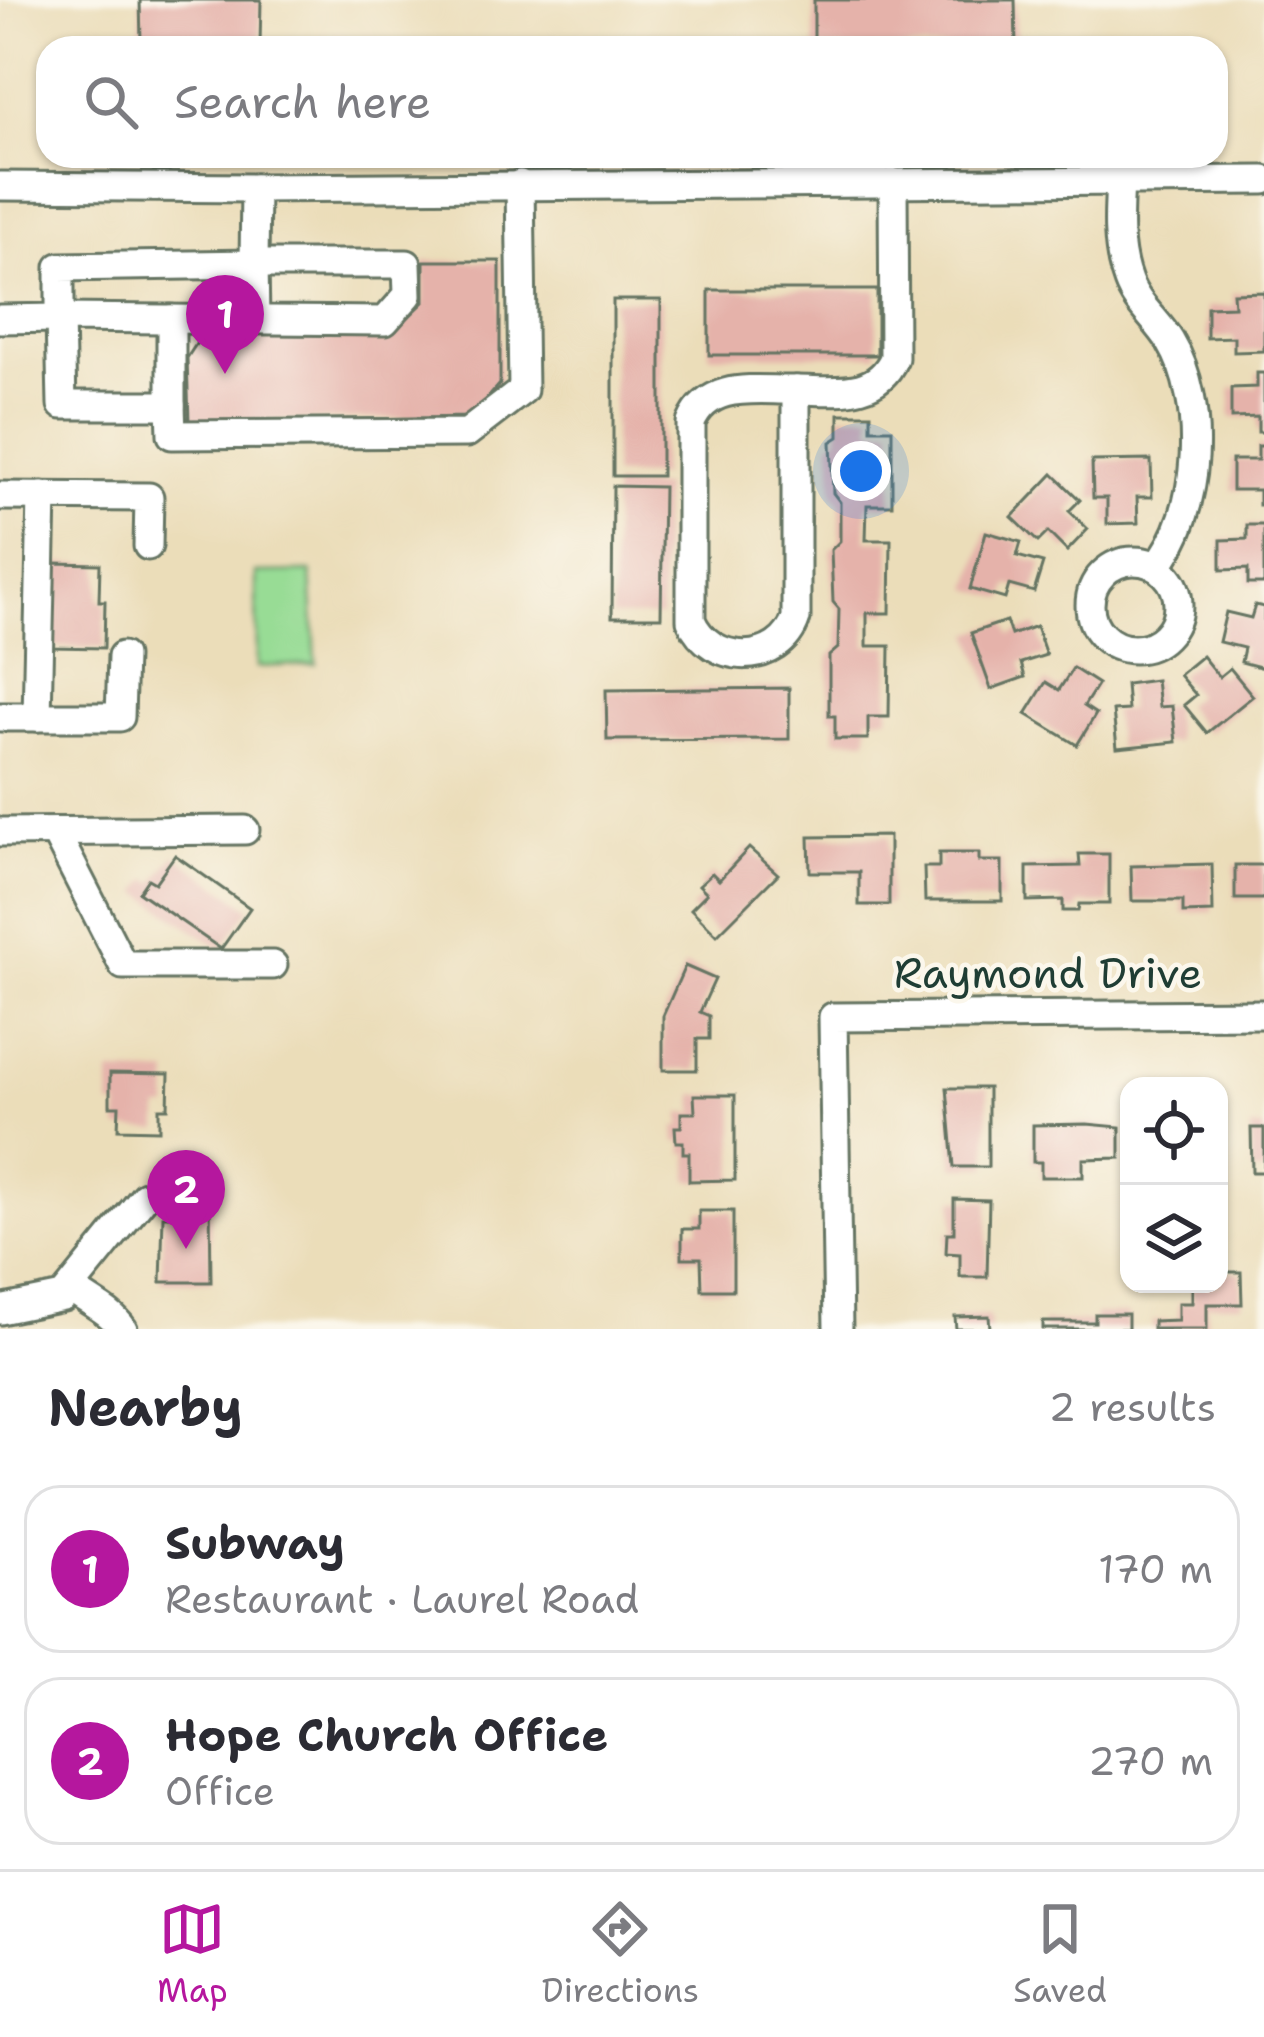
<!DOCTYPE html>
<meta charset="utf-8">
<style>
body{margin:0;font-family:"Shantell Sans",sans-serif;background:#f2f2f3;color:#2b2b33}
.controls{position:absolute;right:36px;bottom:36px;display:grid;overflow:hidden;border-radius:24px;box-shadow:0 3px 9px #0004}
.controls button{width:108px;height:108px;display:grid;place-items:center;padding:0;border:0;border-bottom:3px solid #e1e1e2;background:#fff;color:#2b2b33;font:60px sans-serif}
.you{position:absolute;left:861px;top:471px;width:42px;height:42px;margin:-30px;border:9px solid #fff;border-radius:50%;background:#1a73e8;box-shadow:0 0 0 18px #1a73e833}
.badge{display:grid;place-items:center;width:78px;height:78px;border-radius:50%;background:#b5179e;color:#fff;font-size:39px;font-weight:700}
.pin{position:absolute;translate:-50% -99px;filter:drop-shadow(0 3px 6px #0008)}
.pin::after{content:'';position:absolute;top:63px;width:42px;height:36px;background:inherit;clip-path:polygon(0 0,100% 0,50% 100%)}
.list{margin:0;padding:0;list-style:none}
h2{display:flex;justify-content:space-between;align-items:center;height:156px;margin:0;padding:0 48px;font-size:51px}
h2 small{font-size:39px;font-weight:400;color:#7c7c81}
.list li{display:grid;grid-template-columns:78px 1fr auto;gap:36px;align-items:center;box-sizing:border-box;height:168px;margin:0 24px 24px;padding:0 24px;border:3px solid #e1e1e2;border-radius:36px}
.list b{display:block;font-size:45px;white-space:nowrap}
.list p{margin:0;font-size:39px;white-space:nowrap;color:#7c7c81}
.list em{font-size:39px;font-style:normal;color:#7c7c81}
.icon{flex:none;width:66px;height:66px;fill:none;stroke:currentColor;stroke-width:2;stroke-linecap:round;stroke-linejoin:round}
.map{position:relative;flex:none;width:1264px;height:1329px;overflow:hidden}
.search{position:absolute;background:#fff;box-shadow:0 3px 9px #0004;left:36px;right:36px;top:36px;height:132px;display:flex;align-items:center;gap:30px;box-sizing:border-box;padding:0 42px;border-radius:36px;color:#7c7c81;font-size:45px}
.sheet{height:540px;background:#fff}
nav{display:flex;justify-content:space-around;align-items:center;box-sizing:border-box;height:168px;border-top:3px solid #e1e1e2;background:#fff;font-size:33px;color:#7c7c81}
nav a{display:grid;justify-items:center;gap:6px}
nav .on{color:#b5179e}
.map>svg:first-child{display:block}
.green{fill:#98dc95;stroke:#5c8c64;stroke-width:3}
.building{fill:#e5b2aa}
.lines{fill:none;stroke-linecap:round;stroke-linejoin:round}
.minor-casing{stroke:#667563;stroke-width:33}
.minor{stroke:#fff;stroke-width:27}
.labels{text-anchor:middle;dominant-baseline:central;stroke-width:9;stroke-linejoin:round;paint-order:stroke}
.street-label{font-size:42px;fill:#1f3d34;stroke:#fbf7ec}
</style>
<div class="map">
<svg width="1264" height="1329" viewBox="0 0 1264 1329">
<rect width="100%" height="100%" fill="#fbf7ec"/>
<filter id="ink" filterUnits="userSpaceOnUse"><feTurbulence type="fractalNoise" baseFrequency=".00833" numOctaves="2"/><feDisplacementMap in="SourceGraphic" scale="24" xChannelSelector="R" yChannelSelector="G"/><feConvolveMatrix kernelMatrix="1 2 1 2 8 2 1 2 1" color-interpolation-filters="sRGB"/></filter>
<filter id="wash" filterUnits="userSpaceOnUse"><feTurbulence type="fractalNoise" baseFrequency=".004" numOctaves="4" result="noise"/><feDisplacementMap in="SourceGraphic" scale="48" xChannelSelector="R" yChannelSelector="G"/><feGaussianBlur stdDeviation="2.7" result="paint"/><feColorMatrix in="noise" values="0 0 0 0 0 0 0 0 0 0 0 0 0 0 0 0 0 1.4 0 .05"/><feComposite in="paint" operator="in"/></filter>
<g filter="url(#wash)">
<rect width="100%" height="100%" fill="#ebddb9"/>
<polygon class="green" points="311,572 316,664 257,667 256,573"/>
<g id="blocks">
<g class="building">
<polygon points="140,0 261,0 260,45 141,42"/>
<polygon points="814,0 1015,0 1016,48 814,48"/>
<polygon points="424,261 500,261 500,384 471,417 189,422 187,358 204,332 397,328 424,302"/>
<rect x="709" y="290" width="168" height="65"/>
<polygon points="1264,292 1264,351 1234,352 1234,337 1207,338 1207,307 1234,306 1233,293"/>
<rect x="613" y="300" width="48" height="176"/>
<polygon points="1257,373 1264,373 1264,432 1258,432 1258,417 1231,418 1231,388 1257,387"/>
<polygon points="839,414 871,414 871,429 892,429 892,505 867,505 866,540 891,540 890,613 867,613 867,646 890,646 889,717 868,717 868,739 835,739 835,716 829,716 829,656 838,648 839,609 833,602 831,550 840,541 840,502 833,493 831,442 839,437"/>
<polygon points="1258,446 1264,446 1264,505 1259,505 1259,490 1232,490 1232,460 1258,460"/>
<polygon points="1151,460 1152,497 1137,497 1138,523 1107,524 1107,498 1093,498 1092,461"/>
<polygon points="1053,474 1080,500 1069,511 1088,529 1067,551 1048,532 1038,542 1012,517"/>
<polygon points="613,486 663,487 661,617 612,617"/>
<polygon points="1247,525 1264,525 1264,584 1248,584 1248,569 1221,570 1221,540 1247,539"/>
<polygon points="986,532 1021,542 1017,556 1043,563 1034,592 1009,585 1005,599 970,589"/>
<polygon points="53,563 100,564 99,601 105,601 104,648 51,647"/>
<polygon points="1255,605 1264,607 1264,668 1241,662 1244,648 1219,642 1226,612 1251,618"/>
<polygon points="1006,621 1011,635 1036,626 1046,655 1021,663 1025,677 991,689 971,633"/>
<polygon points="1202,656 1219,677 1230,668 1253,696 1207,733 1184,705 1196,695 1179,675"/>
<polygon points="1073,668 1098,684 1084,706 1096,714 1077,745 1026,714 1046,682 1059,690"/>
<polygon points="1156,680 1159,707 1172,706 1176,742 1117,748 1113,711 1128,710 1126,684"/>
<polygon points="789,688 789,739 607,740 606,690"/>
<polygon points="889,836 889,905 859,905 859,872 810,872 809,837"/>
<polygon points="749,848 778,874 717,935 691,909 707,893 699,885 712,873 719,880"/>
<polygon points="939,853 979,853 979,861 1002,861 1002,901 925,901 924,867 939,867"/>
<polygon points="1079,854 1109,854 1109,904 1079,904 1078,911 1063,911 1063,900 1027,901 1027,867 1080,866"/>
<polygon points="175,855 250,908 221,949 139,892 148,879 155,883"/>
<polygon points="1212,864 1213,912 1183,913 1183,901 1132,901 1131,866"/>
<rect x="1235" y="865" width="29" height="34"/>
<polygon points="685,966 715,979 700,1012 709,1016 709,1039 697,1039 697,1070 663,1070 663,1016"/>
<polygon points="110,1073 169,1074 168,1108 159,1108 159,1130 118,1129 119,1106 110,1106"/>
<polygon points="947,1088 988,1088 988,1167 954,1167"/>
<polygon points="694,1095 735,1095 735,1180 689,1181 689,1153 683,1153 683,1142 676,1142 675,1127 681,1127 681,1113 695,1113"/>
<polygon points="1087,1124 1120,1127 1120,1158 1083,1159 1083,1177 1041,1177 1041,1162 1033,1162 1033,1125"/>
<polygon points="1251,1128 1264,1128 1264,1172 1252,1172"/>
<polygon points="170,1199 210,1200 211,1282 161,1282 163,1216 168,1216"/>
<polygon points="954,1199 989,1200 987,1277 960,1277 960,1254 946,1253 947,1233 954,1233"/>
<polygon points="699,1211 733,1211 733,1290 702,1290 701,1258 682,1258 682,1229 699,1229"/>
<polygon points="1219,1272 1241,1272 1242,1304 1207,1304 1207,1329 1153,1329 1153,1321 1178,1320 1178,1303 1192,1303 1192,1284 1219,1284"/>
<polygon points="1095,1314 1128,1314 1128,1329 1043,1329 1043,1322 1095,1322"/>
<polygon points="989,1316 990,1329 956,1329 955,1317"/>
</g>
</g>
</g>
<g filter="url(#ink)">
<use href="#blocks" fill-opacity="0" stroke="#667563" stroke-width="3"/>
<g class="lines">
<g class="minor-casing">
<g id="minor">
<path d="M1120,181C1118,215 1116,249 1128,281C1136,304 1158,321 1170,341C1207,402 1202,513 1156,567"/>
<polyline points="0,186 255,188 1264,180"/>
<polyline points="0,319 60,318 60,267 254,264 255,188"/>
<polyline points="171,319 171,405"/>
<polyline points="255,320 254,264 407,264 408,295 385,321 60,318 62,405 171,405 172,435 467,433 523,390 520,184"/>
<path d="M796,390V618C780,667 710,666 691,620V423C709,380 757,391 796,390Z"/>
<path d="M796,390C834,390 876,399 894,358L893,182"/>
<polyline points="0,496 149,497 148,546"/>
<circle cx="1134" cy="605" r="44"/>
<polyline points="0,717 120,717 122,656"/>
<polyline points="37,717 42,496"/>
<polyline points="0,832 245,830"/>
<polyline points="55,832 123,965 273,965"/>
<path d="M71,1288C88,1302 111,1311 123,1329"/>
<polyline points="0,1310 63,1297 145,1196"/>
<polyline points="838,1329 833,1017 1264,1014"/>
</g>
</g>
<use href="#minor" class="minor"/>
</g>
</g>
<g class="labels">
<g class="street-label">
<text x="1048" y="973">Raymond Drive</text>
</g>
</g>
</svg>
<div class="controls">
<button><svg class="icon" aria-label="locate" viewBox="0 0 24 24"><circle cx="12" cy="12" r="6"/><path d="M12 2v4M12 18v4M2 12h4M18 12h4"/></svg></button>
<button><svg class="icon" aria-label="layers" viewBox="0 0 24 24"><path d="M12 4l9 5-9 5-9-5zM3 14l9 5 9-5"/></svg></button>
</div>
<div class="you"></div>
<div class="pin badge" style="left:225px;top:374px">1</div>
<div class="pin badge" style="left:186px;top:1249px">2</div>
<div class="search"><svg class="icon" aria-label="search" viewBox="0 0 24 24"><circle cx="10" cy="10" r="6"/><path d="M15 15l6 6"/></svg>Search here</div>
</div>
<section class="sheet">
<h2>Nearby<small>2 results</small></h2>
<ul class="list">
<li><span class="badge">1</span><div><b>Subway</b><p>Restaurant · Laurel Road</p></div><em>170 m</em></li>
<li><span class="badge">2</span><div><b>Hope Church Office</b><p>Office</p></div><em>270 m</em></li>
</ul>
</section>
<nav>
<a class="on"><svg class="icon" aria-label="map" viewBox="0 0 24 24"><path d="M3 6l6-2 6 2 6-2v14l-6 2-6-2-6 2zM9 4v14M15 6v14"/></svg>Map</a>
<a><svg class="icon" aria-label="directions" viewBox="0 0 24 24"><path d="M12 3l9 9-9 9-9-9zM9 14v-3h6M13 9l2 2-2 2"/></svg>Directions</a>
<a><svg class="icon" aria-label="saved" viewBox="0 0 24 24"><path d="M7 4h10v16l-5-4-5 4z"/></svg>Saved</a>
</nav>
